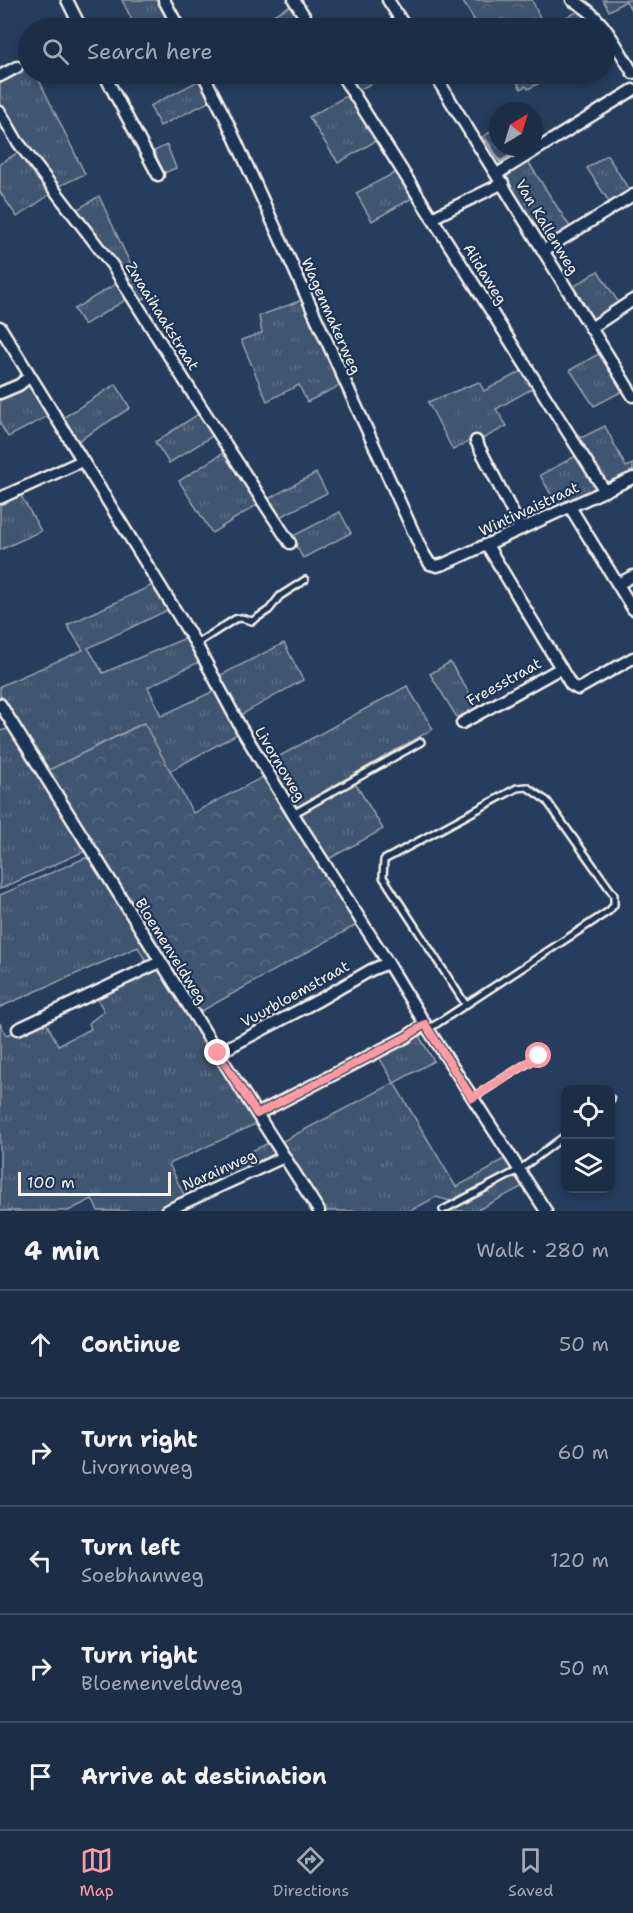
<!DOCTYPE html>
<meta charset="utf-8">
<style>
body{margin:0;font-family:"Shantell Sans",sans-serif;background:#293a51;color:#f1f3f6}
.controls{position:absolute;right:18px;bottom:18px;display:grid;overflow:hidden;border-radius:12px;box-shadow:0 3px 9px #0003}
.controls button{width:54px;height:54px;display:grid;place-items:center;padding:0;border:0;border-bottom:2px solid #3a4a5f;background:#1c2e46;color:#f1f3f6;font:30px sans-serif}
.compass{position:absolute;left:489px;top:102px;width:54px;height:54px;border-radius:50%;background:#1c2e46;box-shadow:0 3px 9px #0003;rotate:38deg}
.scale{position:absolute;left:18px;bottom:15px;width:153px;box-sizing:border-box;padding-left:6px;border:3px solid #f4f1e8;border-top:0;font-size:16px;line-height:21px;white-space:nowrap;color:#f4f1e8;-webkit-text-stroke:4px #1d3557;paint-order:stroke}
.stop{position:absolute;width:18px;height:18px;margin:-14px;border:4px solid #ff9aa2;border-radius:50%;background:#fff}
.stop.end{background:#ff9aa2;border-color:#fff;box-shadow:0 2px 6px #0008}
.list{margin:0;padding:0;list-style:none}
h2{display:flex;justify-content:space-between;align-items:center;height:78px;margin:0;padding:0 24px;font-size:26px}
h2 small{font-size:20px;font-weight:400;color:#a0a8b3}
.list li{display:grid;grid-template-columns:39px 1fr auto;gap:18px;align-items:center;box-sizing:border-box;height:108px;padding:0 24px;border-top:2px solid #3a4a5f}
.list b{display:block;font-size:22px;white-space:nowrap}
.list p{margin:0;font-size:20px;white-space:nowrap;color:#a0a8b3}
.list em{font-size:20px;font-style:normal;color:#a0a8b3}
.icon{flex:none;width:33px;height:33px;fill:none;stroke:currentColor;stroke-width:2;stroke-linecap:round;stroke-linejoin:round}
.map{position:relative;flex:none;width:633px;height:1211px;overflow:hidden}
.search{position:absolute;background:#1c2e46;box-shadow:0 3px 9px #0003;left:18px;right:18px;top:18px;height:66px;display:flex;align-items:center;gap:15px;box-sizing:border-box;padding:0 21px;border-radius:33px;color:#a0a8b3;font-size:22px}
.sheet{height:618px;background:#1c2e46}
nav{display:flex;justify-content:space-around;align-items:center;box-sizing:border-box;height:84px;border-top:2px solid #3a4a5f;background:#1c2e46;font-size:16px;color:#a0a8b3}
nav a{display:grid;justify-items:center;gap:3px}
nav .on{color:#ff9aa2}
.map>svg:first-child{display:block}
.grass{fill:url(#grass-tufts);stroke:#9aa2ac;stroke-width:1.5}
.forest{fill:url(#forest-crowns);stroke:#9aa2ac;stroke-width:1.5}
.lines{fill:none;stroke-linecap:round;stroke-linejoin:round}
.stream{stroke:#9fa7ae;stroke-width:3}
.lane-casing{stroke:#f4f1e8;stroke-width:10}
.street-casing{stroke:#f4f1e8;stroke-width:15}
.lane{stroke:#1d3557;stroke-width:5}
.street{stroke:#1d3557;stroke-width:10}
.route{stroke:#ff9aa2;stroke-width:8}
.labels{text-anchor:middle;dominant-baseline:central;stroke-width:4.5;stroke-linejoin:round;paint-order:stroke}
.street-label{font-size:15px;fill:#f4f1e8;stroke:#1d3557}
</style>
<div class="map">
<svg width="633" height="1211" viewBox="0 0 633 1211">
<defs>
<pattern id="grass-tufts" width="24" height="20" patternUnits="userSpaceOnUse" patternTransform="scale(1.5)"><rect width="24" height="20" fill="#40546f"/><path d="M3 7l-1-3M5 7V3M7 7l1-3M15 17l-1-3M17 17v-4M19 17l1-3" fill="none" stroke="#5c6d84"/></pattern>
<pattern id="forest-crowns" width="20" height="18" patternUnits="userSpaceOnUse" patternTransform="scale(1.5)"><rect width="20" height="18" fill="#40546f"/><path d="M2 6a3 3 0 1 1 6 0M12 15a3 3 0 1 1 6 0" fill="none" stroke="#5c6d84"/></pattern>
</defs>
<rect width="100%" height="100%" fill="#263d5d"/>
<filter id="ink" filterUnits="userSpaceOnUse"><feTurbulence type="fractalNoise" baseFrequency=".0167" numOctaves="2"/><feDisplacementMap in="SourceGraphic" scale="12" xChannelSelector="R" yChannelSelector="G"/><feConvolveMatrix kernelMatrix="1 2 1 2 8 2 1 2 1" color-interpolation-filters="sRGB"/></filter>
<g filter="url(#ink)">
<g class="grass">
<polygon points="122,0 157,0 171,28 136,28"/>
<polygon points="603,0 633,0 633,13 626,1 609,11"/>
<polygon points="292,5 307,28 261,28 258,23"/>
<polygon points="582,10 603,28 559,28 554,22"/>
<polygon points="28,67 28,74 36,74 85,174 55,188 18,137 0,107 0,79"/>
<polygon points="347,74 392,74 356,91"/>
<polygon points="202,79 213,100 160,126 150,106"/>
<polygon points="350,94 379,139 338,163 309,117"/>
<polygon points="498,127 498,147 528,147 530,150 500,167 497,165 479,139"/>
<polygon points="167,145 176,168 164,173 154,151"/>
<polygon points="20,151 52,193 17,217 0,192 0,164"/>
<polygon points="607,155 631,193 611,205 587,168"/>
<polygon points="527,160 572,230 547,244 544,243 504,178 505,175"/>
<polygon points="398,171 414,197 372,221 356,193"/>
<polygon points="99,196 146,298 138,301 75,211"/>
<polygon points="598,271 621,306 595,321 591,320 570,289"/>
<polygon points="119,282 129,298 84,325 74,309"/>
<polygon points="305,299 343,384 307,402 299,385 267,401 241,340 262,333 259,316"/>
<polygon points="602,352 625,390 594,406 570,370"/>
<polygon points="524,370 535,387 496,409 507,426 482,439 480,436 453,450 428,402 479,382 484,391"/>
<polygon points="29,383 50,415 8,437 0,424 0,397"/>
<polygon points="116,384 130,408 75,443 61,419"/>
<polygon points="200,413 214,435 169,463 155,442"/>
<polygon points="605,426 626,467 633,464 633,474 607,485 575,438 583,437"/>
<polygon points="226,451 260,503 212,533 179,481"/>
<polygon points="578,455 597,487 596,491 566,506 556,496 553,498 540,475"/>
<polygon points="316,473 327,493 278,518 266,500"/>
<polygon points="19,492 41,531 0,550 0,501"/>
<polygon points="340,512 351,533 303,558 291,537"/>
<polygon points="155,584 170,609 88,648 103,673 188,637 201,661 148,687 161,716 216,690 239,733 170,771 143,723 47,771 0,695 0,686 83,650 67,625"/>
<polygon points="284,643 303,680 239,716 217,677"/>
<polygon points="450,662 478,707 458,719 430,674"/>
<polygon points="407,686 433,729 298,806 293,805 267,763"/>
<polygon points="7,729 11,731 85,848 85,851 0,889 0,731"/>
<polygon points="355,783 383,829 327,860 300,815"/>
<polygon points="85,858 92,860 155,962 148,965 138,947 0,1007 0,895"/>
<polygon points="158,970 160,971 258,1123 169,1164 186,1199 158,1211 98,1211 92,1199 68,1211 0,1211 0,1023 6,1035 46,1022 58,1045 91,1029 89,1023 104,1011 97,998"/>
<polygon points="418,1034 434,1061 394,1083 456,1187 490,1169 494,1165 507,1157 513,1169 450,1201 436,1197 410,1211 325,1211 281,1142 394,1083 378,1055"/>
<polygon points="271,1142 280,1157 232,1180 223,1164"/>
<polygon points="517,1176 525,1185 476,1211 450,1211"/>
</g>
<g class="forest">
<polygon points="462,0 532,0 540,18 548,24 554,22 559,28 486,28 482,22 477,25"/>
<polygon points="512,74 557,74 528,89 526,86 521,89"/>
<polygon points="144,723 193,813 265,776 358,924 198,1013 47,771"/>
</g>
<g class="lines">
<polyline class="stream" points="485,139 500,162 524,147"/>
<g class="lane-casing">
<g id="lane">
<polyline points="196,644 235,619 241,618 252,621 269,610 280,596 305,580"/>
<polyline points="293,814 421,742"/>
<polyline points="428,1029 438,1023 609,911 614,905 614,895 547,801 527,787 517,788 384,860 383,877 466,1005"/>
<polyline points="472,1098 539,1056"/>
<polyline points="610,1100 611,1099"/>
<polyline points="443,1210 519,1170 566,1135"/>
</g>
</g>
<g class="street-casing">
<g id="street">
<polyline points="67,0 81,28"/>
<polyline points="164,0 179,28"/>
<polyline points="294,0 312,28"/>
<polyline points="388,0 406,28"/>
<path d="M572,0C603,16 615,44 633,73"/>
<polyline points="104,74 158,175"/>
<polyline points="203,74 225,117 422,551 430,564 437,566 444,564 633,478"/>
<polyline points="341,74 605,491"/>
<polyline points="434,74 633,396"/>
<polyline points="0,76 17,67"/>
<polyline points="0,112 17,141 112,265 198,402 290,543"/>
<polyline points="497,174 633,90"/>
<polyline points="432,218 503,183"/>
<polyline points="543,251 633,195"/>
<polyline points="0,327 196,644 241,728 293,814 388,963 428,1029 546,1211"/>
<polyline points="591,328 633,300"/>
<polyline points="0,393 19,385 30,376"/>
<polyline points="476,441 521,529"/>
<polyline points="0,498 82,461"/>
<polyline points="570,507 633,609"/>
<polyline points="487,545 571,685 578,689 633,658"/>
<polyline points="618,584 633,576"/>
<polyline points="0,704 218,1053 319,1211"/>
<polyline points="462,723 561,668"/>
<polyline points="18,1029 160,962"/>
<polyline points="218,1053 319,1000 371,970 388,963"/>
<polyline points="257,1114 406,1037 425,1024"/>
<polyline points="166,1211 284,1157"/>
</g>
</g>
<use href="#lane" class="lane"/>
<use href="#street" class="street"/>
</g>
</g>
<g class="lines" filter="url(#ink)">
<polyline class="route" points="218,1053 257,1114 406,1037 425,1024 472,1098 539,1056"/>
</g>
<g class="labels">
<g class="street-label">
<text transform="translate(547 227) rotate(59)">Van Kallenweg</text>
<text transform="translate(485 274) rotate(58)">Alidaweg</text>
<text transform="translate(162 316) rotate(58)">Zwaaihaakstraat</text>
<text transform="translate(331 316) rotate(66)">Wagenmakerweg</text>
<text transform="translate(529 509) rotate(-25)">Wintiwaistraat</text>
<text transform="translate(504 682) rotate(-29)">Freesstraat</text>
<text transform="translate(280 764) rotate(59)">Livornoweg</text>
<text transform="translate(171 951) rotate(58)">Bloemenveldweg</text>
<text transform="translate(295 994) rotate(-29)">Vuurbloemstraat</text>
<text transform="translate(219 1170) rotate(-24)">Narainweg</text>
</g>
</g>
</svg>
<div class="controls">
<button><svg class="icon" aria-label="locate" viewBox="0 0 24 24"><circle cx="12" cy="12" r="6"/><path d="M12 2v4M12 18v4M2 12h4M18 12h4"/></svg></button>
<button><svg class="icon" aria-label="layers" viewBox="0 0 24 24"><path d="M12 4l9 5-9 5-9-5zM3 14l9 5 9-5"/></svg></button>
</div>
<svg class="compass" viewBox="-18 -18 36 36"><path d="M0-13l5 13h-10z" fill="#e53935"/><path d="M0 13l5-13h-10z" fill="#a0a8b3"/></svg>
<div class="scale">100 m</div>
<div class="stop" style="left:539px;top:1056px"></div>
<div class="stop end" style="left:218px;top:1053px"></div>
<div class="search"><svg class="icon" aria-label="search" viewBox="0 0 24 24"><circle cx="10" cy="10" r="6"/><path d="M15 15l6 6"/></svg>Search here</div>
</div>
<section class="sheet">
<h2>4 min<small>Walk · 280 m</small></h2>
<ul class="list">
<li><svg class="icon" aria-label="ahead" viewBox="0 0 24 24"><path d="M12 20V5M6 11l6-6 6 6"/></svg><div><b>Continue</b></div><em>50 m</em></li>
<li><svg class="icon" aria-label="right" viewBox="0 0 24 24"><path d="M7 20v-9h11M14 6l5 5-5 5"/></svg><div><b>Turn right</b><p>Livornoweg</p></div><em>60 m</em></li>
<li><svg class="icon" aria-label="left" viewBox="0 0 24 24"><path d="M17 20v-9H6M10 6l-5 5 5 5"/></svg><div><b>Turn left</b><p>Soebhanweg</p></div><em>120 m</em></li>
<li><svg class="icon" aria-label="right" viewBox="0 0 24 24"><path d="M7 20v-9h11M14 6l5 5-5 5"/></svg><div><b>Turn right</b><p>Bloemenveldweg</p></div><em>50 m</em></li>
<li><svg class="icon" aria-label="arrive" viewBox="0 0 24 24"><path d="M6 21V4h12l-3 4 3 4H6"/></svg><div><b>Arrive at destination</b></div></li>
</ul>
</section>
<nav>
<a class="on"><svg class="icon" aria-label="map" viewBox="0 0 24 24"><path d="M3 6l6-2 6 2 6-2v14l-6 2-6-2-6 2zM9 4v14M15 6v14"/></svg>Map</a>
<a><svg class="icon" aria-label="directions" viewBox="0 0 24 24"><path d="M12 3l9 9-9 9-9-9zM9 14v-3h6M13 9l2 2-2 2"/></svg>Directions</a>
<a><svg class="icon" aria-label="saved" viewBox="0 0 24 24"><path d="M7 4h10v16l-5-4-5 4z"/></svg>Saved</a>
</nav>
